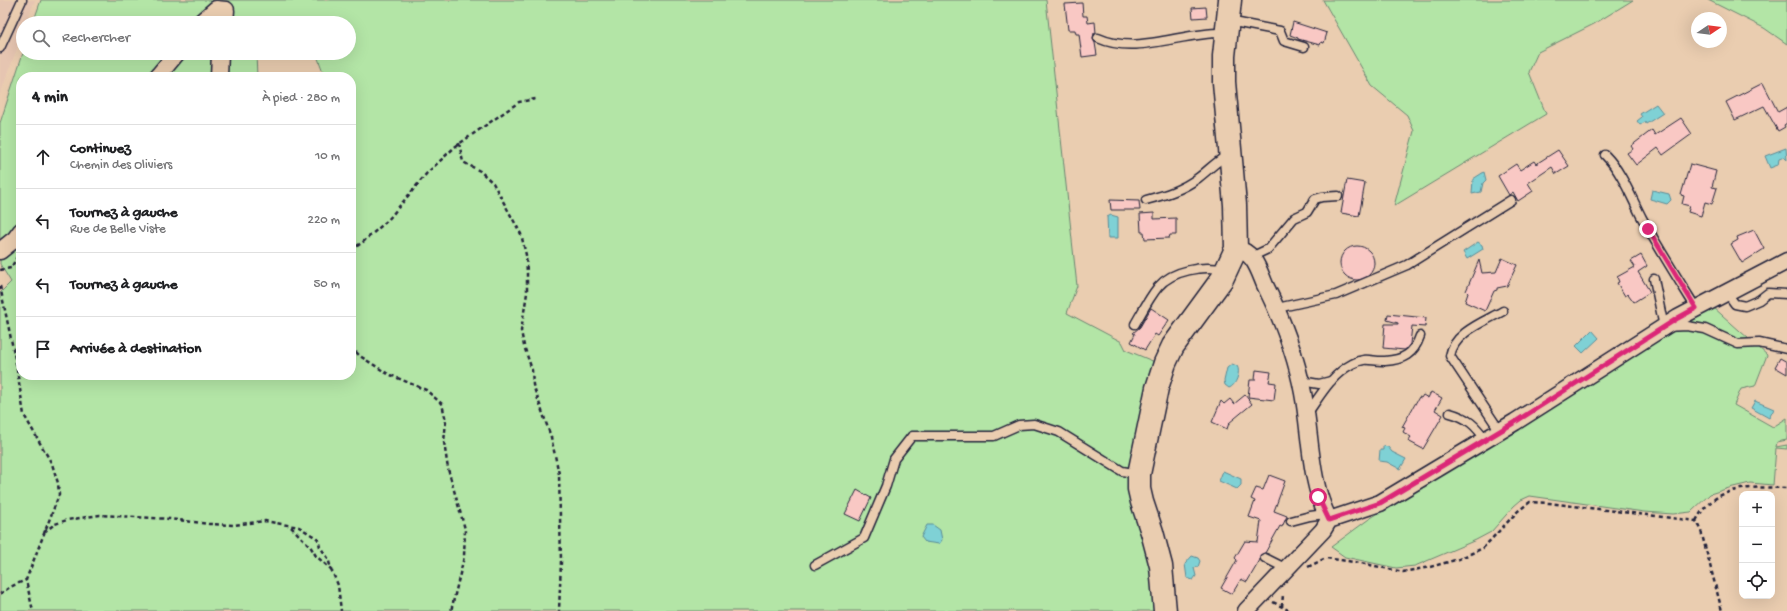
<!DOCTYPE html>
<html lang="fr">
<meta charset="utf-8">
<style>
body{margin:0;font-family:"Gochi Hand",sans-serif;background:#f6f6f6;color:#202124}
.controls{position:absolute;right:12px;bottom:12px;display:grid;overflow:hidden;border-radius:8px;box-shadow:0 4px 16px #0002}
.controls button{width:36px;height:36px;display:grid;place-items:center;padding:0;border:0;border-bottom:1px solid #e0e0e0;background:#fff;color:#202124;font:20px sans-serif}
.compass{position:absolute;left:1691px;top:12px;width:36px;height:36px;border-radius:50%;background:#fff;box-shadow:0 4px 16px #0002;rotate:77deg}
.stop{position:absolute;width:12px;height:12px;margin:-9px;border:3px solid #db2777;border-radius:50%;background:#fff}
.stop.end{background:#db2777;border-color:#fff;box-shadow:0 1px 4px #0008}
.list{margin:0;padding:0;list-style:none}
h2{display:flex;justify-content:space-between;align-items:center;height:52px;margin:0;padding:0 16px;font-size:17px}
h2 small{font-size:13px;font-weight:400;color:#757577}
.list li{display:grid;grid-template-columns:26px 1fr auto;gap:12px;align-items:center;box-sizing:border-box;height:64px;padding:0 16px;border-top:1px solid #e0e0e0}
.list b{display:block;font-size:15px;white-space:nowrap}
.list p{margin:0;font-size:13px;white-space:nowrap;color:#757577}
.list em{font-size:13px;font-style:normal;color:#757577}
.icon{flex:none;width:22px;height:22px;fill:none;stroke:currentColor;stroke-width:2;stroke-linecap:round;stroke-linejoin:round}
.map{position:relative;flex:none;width:1787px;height:611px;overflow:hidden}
.search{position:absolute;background:#fff;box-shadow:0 4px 16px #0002;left:16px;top:16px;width:340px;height:44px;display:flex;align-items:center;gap:10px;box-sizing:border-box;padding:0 14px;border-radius:22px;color:#757577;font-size:15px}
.panel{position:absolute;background:#fff;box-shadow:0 4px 16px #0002;left:16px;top:72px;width:340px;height:308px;border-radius:16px}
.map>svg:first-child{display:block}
.built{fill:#e6c5b1}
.green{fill:#b3e5a6;stroke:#6a8470}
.water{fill:#7fd1d5;stroke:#5a8b97}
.building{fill:#f9c8c4;stroke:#22223b}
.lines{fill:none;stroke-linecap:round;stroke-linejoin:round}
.lane-casing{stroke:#22223b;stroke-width:11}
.street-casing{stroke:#22223b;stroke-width:19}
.secondary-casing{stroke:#22223b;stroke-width:25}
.path{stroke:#22223b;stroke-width:2.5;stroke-dasharray:4 3;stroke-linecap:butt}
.lane{stroke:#eacdb0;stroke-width:8}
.street{stroke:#eacdb0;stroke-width:16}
.secondary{stroke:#eacdb0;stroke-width:22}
.route{stroke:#db2777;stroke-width:5}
</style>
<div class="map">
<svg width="1787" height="611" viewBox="0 0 1787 611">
<rect width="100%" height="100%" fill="#eacdb0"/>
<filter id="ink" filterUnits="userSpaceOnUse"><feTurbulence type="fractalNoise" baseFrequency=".025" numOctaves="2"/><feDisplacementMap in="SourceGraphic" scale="8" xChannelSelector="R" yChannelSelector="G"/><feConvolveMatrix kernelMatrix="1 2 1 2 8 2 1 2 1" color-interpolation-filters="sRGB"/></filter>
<g filter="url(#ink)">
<polygon class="built" points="0,0 35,0 26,23 23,23 23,32 0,95"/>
<g class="green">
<polygon points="41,0 1046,0 1077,286 1067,313 1122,342 1126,350 1155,362 1131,465 1160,611 0,611 0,293 11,282 0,264 0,123 23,53 256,53 257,77 21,77 21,375 351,375 351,77 325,77 316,53 349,53 349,23 33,23"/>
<polygon points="1323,0 1633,0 1594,24 1538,52 1529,72 1546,114 1394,206 1414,131 1407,115 1372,86"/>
<polygon points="1708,0 1787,0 1787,44 1764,28"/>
<polygon points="1713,307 1767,355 1755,386 1741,389 1734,405 1773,427 1787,418 1787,440 1777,442 1776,447 1787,445 1787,449 1776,448 1773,485 1750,483 1729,488 1710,494 1691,512 1673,514 1644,512 1530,496 1521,500 1514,506 1491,532 1476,540 1415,566 1396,568 1345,557 1331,547 1369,519 1563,399 1642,347"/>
</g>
<g class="water">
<polygon points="1656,104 1663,113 1646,124 1645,122 1640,125 1637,121 1642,117 1640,114"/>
<polygon points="1786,148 1787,160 1784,157 1779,159 1778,165 1770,168 1765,156"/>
<polygon points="1484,172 1486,180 1483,183 1481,192 1472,194 1473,179"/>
<polygon points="1652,190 1669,194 1671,200 1667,204 1650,199"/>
<polygon points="1111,215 1118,217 1118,238 1108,238 1107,217"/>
<polygon points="1478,242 1482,245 1483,249 1467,259 1463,252"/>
<polygon points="1592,330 1599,338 1583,353 1576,346"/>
<path d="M1232,364L1237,366C1241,371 1236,386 1229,388L1225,385L1224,381L1227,368Z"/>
<polygon points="1755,401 1774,409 1769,418 1751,408"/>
<polygon points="1383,446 1388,447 1392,452 1406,459 1400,469 1387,462 1379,461 1380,450 1383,450"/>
<polygon points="1223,471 1241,479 1241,485 1237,489 1219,481"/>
<polygon points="927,525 933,525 940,530 942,540 939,544 925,542 921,537"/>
<polygon points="1192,556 1198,558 1200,561 1198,567 1194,568 1196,576 1193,580 1187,578 1185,564"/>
</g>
<g class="building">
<polygon points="1082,3 1083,16 1087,16 1088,23 1095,22 1096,33 1094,33 1093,39 1095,43 1097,55 1082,57 1079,34 1076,34 1075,30 1068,30 1065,4"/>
<polygon points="1206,7 1207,17 1193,18 1192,8"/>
<polygon points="1293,22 1327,33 1324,43 1321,42 1320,45 1298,39 1298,38 1290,35"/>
<polygon points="1763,83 1778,112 1787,107 1787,123 1784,125 1785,127 1778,131 1764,106 1735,120 1726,102"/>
<polygon points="1681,118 1692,134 1663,155 1658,148 1636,165 1627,153 1633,149 1631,146 1652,130 1655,135"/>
<polygon points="1558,150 1569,166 1556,174 1552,167 1528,183 1533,191 1518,201 1513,192 1509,195 1498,176 1516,164 1520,170 1534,161 1536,164"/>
<polygon points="1690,164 1716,171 1712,187 1717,188 1712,204 1705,202 1701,216 1688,212 1690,206 1682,204 1684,196 1681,195"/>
<polygon points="1347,180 1365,183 1359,216 1341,213"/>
<polygon points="1110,200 1139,201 1140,210 1111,210"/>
<polygon points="1154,213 1154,219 1176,218 1176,235 1170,235 1169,238 1145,239 1144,232 1141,232 1140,214"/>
<polygon points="1754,230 1764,249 1742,263 1731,244 1738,240 1737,237"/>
<circle cx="1357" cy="263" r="17"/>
<polygon points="1641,255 1647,266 1638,272 1650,292 1634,302 1628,294 1625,296 1617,283 1619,282 1617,277 1635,267 1631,261"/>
<polygon points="1502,258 1517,265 1507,286 1497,288 1497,290 1494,291 1485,311 1465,302 1468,293 1466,291 1479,260 1482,273 1496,272"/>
<polygon points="1151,308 1169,320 1158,336 1155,334 1145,350 1131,342 1135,334 1133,333 1140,327"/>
<polygon points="1388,314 1426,318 1425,327 1412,326 1410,344 1405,350 1383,348 1385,324 1398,324 1398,323 1387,320"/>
<polygon points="1780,358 1787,362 1787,374 1775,367"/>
<polygon points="1256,370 1271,372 1269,382 1276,383 1274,400 1248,397 1250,380 1255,380"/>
<polygon points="1431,392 1442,398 1435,410 1443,415 1423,449 1408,441 1411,437 1403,432 1405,428 1402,427 1419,397 1421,398 1423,395 1428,398"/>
<polygon points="1245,395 1252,404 1229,423 1227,429 1212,422 1221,401 1224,404 1230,399 1234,404"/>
<polygon points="1269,475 1285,481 1274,511 1287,516 1282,527 1280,526 1265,553 1260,555 1260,560 1247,582 1241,579 1232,594 1221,588 1237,560 1235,558 1245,541 1258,542 1261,521 1249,517 1255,501 1251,499 1256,488 1263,490"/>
<polygon points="857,490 871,498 860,521 845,514"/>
</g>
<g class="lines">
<g class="lane-casing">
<g id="lane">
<polyline points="1228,23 1239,23 1280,31 1284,41 1304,47"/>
<path d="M1098,38C1138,56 1183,31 1225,33"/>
<polyline points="0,48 22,0"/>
<path d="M1605,155C1622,172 1631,197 1642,218C1659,249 1678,279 1696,308"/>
<path d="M1146,200C1165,195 1182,190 1198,178C1210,169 1215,162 1228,155"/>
<polyline points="1251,257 1268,249 1294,218 1307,212 1315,199 1322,197 1338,196"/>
<polyline points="1654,279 1664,327 1687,326 1705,329 1738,344 1759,343 1787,349"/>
<polyline points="1727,293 1735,304 1745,306 1759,300 1768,293 1787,294"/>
<polyline points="1277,308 1336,295 1407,265 1511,200"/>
<path d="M1135,324C1142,312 1149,298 1158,287C1172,270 1204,265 1224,270"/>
<polyline points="1302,375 1307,382 1319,384 1331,381"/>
<path d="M1450,413C1468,418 1475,425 1486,440"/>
<path d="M1307,414C1320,396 1331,375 1352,364C1366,356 1372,362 1385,361C1403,360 1414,354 1420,336"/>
<path d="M1500,431L1450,356C1454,332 1484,322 1503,311"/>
<polyline points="1291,521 1310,516 1325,514"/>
<polyline points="1265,558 1287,569"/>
<polyline points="815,565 864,538 886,486 894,459 912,436 994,436 1019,425 1034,424 1059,432 1122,471 1139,474"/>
</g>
</g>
<g class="street-casing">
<g id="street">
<polyline points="200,23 216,9 226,10 225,23"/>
<polyline points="157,77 177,53"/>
<polyline points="219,77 220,53"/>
<path d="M1236,249C1254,251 1259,271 1265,285C1282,319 1296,355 1303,393C1311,435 1309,481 1329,520"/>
<polyline points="0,251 15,239 21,231"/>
<polyline points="1246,611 1323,530 1329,520 1380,503 1515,422 1678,318 1787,261"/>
</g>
</g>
<g class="secondary-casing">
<polyline id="secondary" points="1165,611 1161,566 1152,532 1142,502 1139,489 1139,474 1157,388 1165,363 1173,346 1222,279 1236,249 1235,205 1224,82 1224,56 1230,0"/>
</g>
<g class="path">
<polyline points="459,143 463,162 480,171 493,183 521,234 526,255 527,273 527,293 521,331 524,346 532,370 533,385 551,437 559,474 561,561 559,611"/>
<polyline points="351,250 363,242 388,220 427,173 456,146 519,102 536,99"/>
<polyline points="0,270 11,268 17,257"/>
<polyline points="0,286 16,363 24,415 52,464 58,483 59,495 26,580 33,611"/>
<polyline points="351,347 360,356 388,374 426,390 442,404 446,421 444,442 448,469 465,529 464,557 451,611"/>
<path d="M1696,521C1715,484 1751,487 1787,488"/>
<polyline points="291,527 310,546 316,556 331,569"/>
<polyline points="44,532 55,524 67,520 100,515 170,519 209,524 233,525 265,521 299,527 318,539 320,547 328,558 331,569 338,585 341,611"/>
<polyline points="1308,567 1326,558 1361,563 1403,572 1430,567 1459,559 1483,548 1518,511 1530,502 1549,503 1696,521 1700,527 1722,611"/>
<polyline points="0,594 10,587 26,580"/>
<polyline points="1273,602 1290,611"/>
<polyline points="1282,607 1283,594"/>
</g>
<use href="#lane" class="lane"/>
<use href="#street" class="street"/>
<use href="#secondary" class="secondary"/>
</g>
</g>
<g class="lines" filter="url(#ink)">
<polyline class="route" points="1318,497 1329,520 1380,503 1515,422 1678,318 1696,308 1648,229"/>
</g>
</svg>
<div class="controls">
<button>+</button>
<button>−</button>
<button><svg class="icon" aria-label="locate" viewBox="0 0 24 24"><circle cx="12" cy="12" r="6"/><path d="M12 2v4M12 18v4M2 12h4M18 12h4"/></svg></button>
</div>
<svg class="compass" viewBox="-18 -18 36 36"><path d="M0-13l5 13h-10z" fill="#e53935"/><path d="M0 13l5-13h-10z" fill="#757577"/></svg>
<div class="stop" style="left:1318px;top:497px"></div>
<div class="stop end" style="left:1648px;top:229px"></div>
<div class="search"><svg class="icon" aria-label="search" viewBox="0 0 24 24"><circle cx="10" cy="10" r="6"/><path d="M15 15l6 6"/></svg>Rechercher</div>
<section class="panel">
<h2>4 min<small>À pied · 280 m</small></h2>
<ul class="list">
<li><svg class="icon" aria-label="ahead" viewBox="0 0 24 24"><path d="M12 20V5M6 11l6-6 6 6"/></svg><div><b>Continuez</b><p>Chemin des Oliviers</p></div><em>10 m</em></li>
<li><svg class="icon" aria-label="left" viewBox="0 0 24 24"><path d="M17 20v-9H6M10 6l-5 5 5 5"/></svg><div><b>Tournez à gauche</b><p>Rue de Belle Viste</p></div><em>220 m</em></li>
<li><svg class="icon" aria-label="left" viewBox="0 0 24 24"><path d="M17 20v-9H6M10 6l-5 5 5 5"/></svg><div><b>Tournez à gauche</b></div><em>50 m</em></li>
<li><svg class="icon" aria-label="arrive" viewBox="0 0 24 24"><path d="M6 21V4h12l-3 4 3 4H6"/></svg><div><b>Arrivée à destination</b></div></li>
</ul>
</section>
</div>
